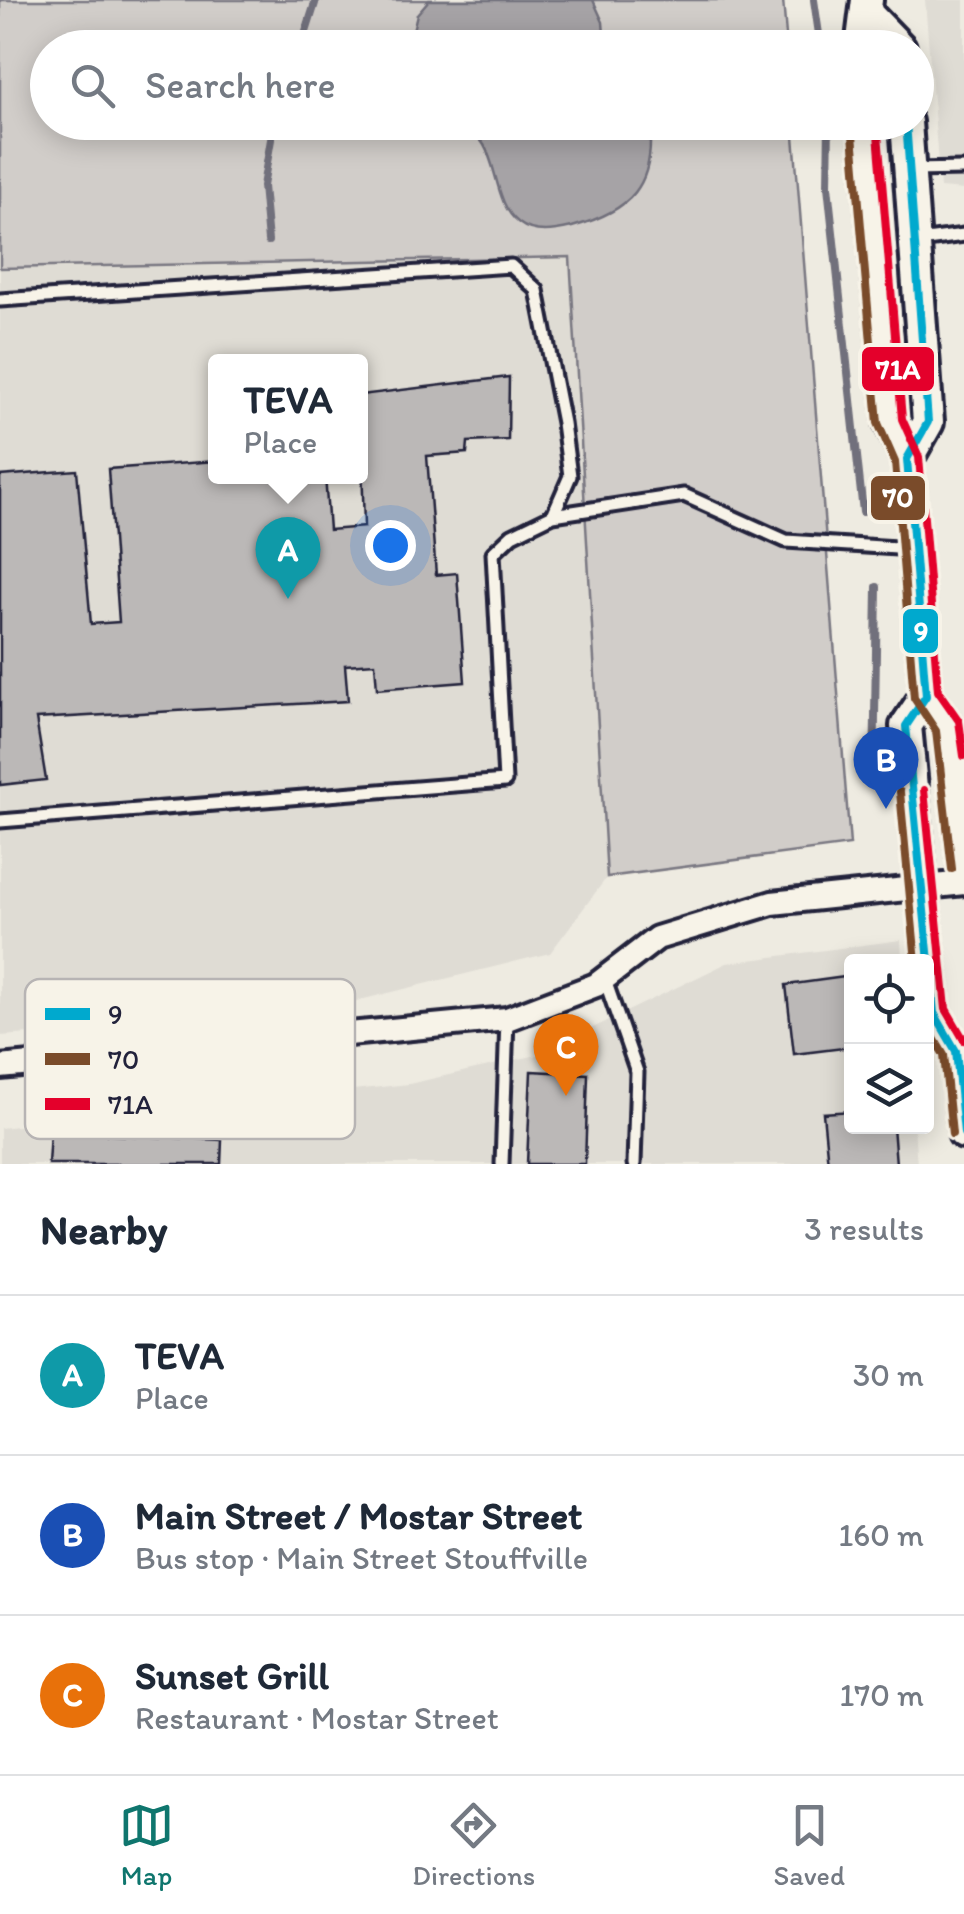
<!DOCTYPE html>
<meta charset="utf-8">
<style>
body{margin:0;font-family:Itim,sans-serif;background:#f2f2f3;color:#1f2937}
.controls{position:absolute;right:30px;bottom:30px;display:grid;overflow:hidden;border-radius:10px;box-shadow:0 5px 25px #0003}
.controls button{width:90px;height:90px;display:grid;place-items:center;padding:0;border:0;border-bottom:2px solid #e0e1e3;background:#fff;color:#1f2937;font:50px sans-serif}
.you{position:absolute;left:390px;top:545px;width:35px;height:35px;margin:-25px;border:8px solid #fff;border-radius:50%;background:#1a73e8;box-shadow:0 0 0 15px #1a73e833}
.badge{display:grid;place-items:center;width:65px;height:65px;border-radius:50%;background:#0f766e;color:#fff;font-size:32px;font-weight:700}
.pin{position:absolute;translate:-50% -82px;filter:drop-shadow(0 2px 5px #0008)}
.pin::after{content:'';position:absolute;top:52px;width:35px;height:30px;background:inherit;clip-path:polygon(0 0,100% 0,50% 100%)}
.popup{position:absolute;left:208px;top:354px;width:160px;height:130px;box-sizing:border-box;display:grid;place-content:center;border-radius:10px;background:#fff;filter:drop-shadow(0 2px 8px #0005);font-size:32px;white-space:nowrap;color:#747a83}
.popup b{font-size:38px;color:#1f2937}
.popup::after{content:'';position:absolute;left:50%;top:100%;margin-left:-20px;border:20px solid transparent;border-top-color:#fff}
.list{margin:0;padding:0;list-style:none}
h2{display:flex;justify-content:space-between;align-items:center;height:130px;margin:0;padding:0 40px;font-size:42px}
h2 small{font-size:32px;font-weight:400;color:#747a83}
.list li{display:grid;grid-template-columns:65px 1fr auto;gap:30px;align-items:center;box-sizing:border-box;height:160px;padding:0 40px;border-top:2px solid #e0e1e3}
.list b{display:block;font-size:38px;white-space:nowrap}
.list p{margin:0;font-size:32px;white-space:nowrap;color:#747a83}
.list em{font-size:32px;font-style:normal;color:#747a83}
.icon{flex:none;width:55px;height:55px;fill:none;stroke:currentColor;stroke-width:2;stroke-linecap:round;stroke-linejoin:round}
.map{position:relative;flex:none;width:964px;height:1164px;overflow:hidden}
.search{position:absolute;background:#fff;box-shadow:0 5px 25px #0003;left:30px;right:30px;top:30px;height:110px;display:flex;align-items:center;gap:25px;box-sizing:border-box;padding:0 35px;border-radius:55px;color:#747a83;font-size:38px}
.sheet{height:610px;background:#fff}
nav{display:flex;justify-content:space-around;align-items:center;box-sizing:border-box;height:140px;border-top:2px solid #e0e1e3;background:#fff;font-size:28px;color:#747a83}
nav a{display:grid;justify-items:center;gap:5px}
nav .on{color:#0f766e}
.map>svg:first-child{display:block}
.built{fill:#dfdcd4;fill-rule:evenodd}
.green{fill:#d1cdc9;stroke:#7a7882;stroke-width:2.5}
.water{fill:#a6a3a6;stroke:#716f7b;stroke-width:2.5}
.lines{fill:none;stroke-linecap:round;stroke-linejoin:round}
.stream{stroke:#716f7b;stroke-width:8}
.building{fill:#bbb8b7;stroke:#22223b;stroke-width:2.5}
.lane-casing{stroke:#22223b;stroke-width:19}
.street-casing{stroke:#22223b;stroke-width:30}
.secondary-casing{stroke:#22223b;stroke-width:38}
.lane{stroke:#f7f3e8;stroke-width:11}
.street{stroke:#f7f3e8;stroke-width:22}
.secondary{stroke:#f7f3e8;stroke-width:30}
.bus-1-casing{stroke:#f7f3e8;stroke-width:15}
.bus-2-casing{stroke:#f7f3e8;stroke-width:15}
.bus-3-casing{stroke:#f7f3e8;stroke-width:15}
.bus-1{stroke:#00a9ce;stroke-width:8}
.bus-2{stroke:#7a4b2a;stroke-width:8}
.bus-3{stroke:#e4002b;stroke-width:8}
.key{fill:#f7f3e8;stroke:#b7b4b4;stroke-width:2.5}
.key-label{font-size:28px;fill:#22223b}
.line-badge{stroke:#f7f3e8;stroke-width:4}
.badge-label{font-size:28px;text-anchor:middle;font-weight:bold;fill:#fff}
</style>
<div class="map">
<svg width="964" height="1164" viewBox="0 0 964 1164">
<rect width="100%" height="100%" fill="#eeebe1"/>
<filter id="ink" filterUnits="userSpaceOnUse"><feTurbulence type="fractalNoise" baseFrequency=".01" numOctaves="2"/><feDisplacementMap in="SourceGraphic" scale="20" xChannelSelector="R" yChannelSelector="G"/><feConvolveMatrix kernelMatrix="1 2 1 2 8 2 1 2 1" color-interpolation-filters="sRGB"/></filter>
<g filter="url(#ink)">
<g class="built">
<polygon points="925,0 964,0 964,190 940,188"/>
<path d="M570,257L607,877L550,953L295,1016L0,1036V268ZM216,362H360V476H216Z"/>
<polygon points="901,940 902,961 852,962 852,1126 914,1127 917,1164 0,1164 0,1128 409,1084 537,1055 727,963"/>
</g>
<polygon class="green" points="0,0 783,0 787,47 48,48 48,122 793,123 850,845 607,877 570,257 0,268"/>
<g class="water">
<polygon points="429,0 593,0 603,22 605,47 409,47 417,14"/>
<path d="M462,123H649C656,186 630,211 572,227C555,231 534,235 519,223C496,205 498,169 484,145C479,137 469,130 462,123Z"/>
</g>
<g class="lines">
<g class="stream">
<polyline points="814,0 821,48"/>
<polyline points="301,48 316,0"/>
<polyline points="829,122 828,186 863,512"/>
<polyline points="268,241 263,186 274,122"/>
<polyline points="874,781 877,587"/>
</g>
</g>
<g class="building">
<polygon points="509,377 508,440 468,442 467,453 427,456 436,575 457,573 465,682 377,689 375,663 345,665 348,701 36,719 46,780 0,785 0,476 77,470 91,624 119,622 108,469 216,461 216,476 325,476 329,530 364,527 360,395"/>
<polygon points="852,976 852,1047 794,1054 786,985"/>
<polygon points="531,1071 588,1074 585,1164 527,1164"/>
<polygon points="852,1111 852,1126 893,1126 896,1164 828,1164 823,1113"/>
<polygon points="50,1132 222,1140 221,1164 48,1164"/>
</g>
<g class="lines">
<g class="lane-casing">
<g id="lane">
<polyline points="913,170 964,169"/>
<polyline points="919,241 964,235"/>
<polyline points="0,300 511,266 537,290 563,423 570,476 553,515"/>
<polyline points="0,821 505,781 493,553 512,535 553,515 684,495 786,541 913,549"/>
<polyline points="605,980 637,1072 634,1164"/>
<polyline points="502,1164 507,1019"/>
</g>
</g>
<g class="street-casing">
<polyline id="street" points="0,1067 507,1019 596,985 657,938 772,903 964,883"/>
</g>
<g class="secondary-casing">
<g id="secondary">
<polyline points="868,15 900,48"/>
<polyline points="861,48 867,0"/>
<polyline points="864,122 890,422 907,459 926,696 948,726 964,868"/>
<polyline points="906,122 928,422 907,459"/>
<polyline points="926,696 906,726 934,1013 956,1051 964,1133"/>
</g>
</g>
<use href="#lane" class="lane"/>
<use href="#street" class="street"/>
<use href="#secondary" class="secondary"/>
<g class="bus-1-casing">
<polyline id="bus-1" points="906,122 928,422 907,459 926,696 906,726 934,1013 956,1051 964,1133"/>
</g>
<g class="bus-2-casing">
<g id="bus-2">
<polyline points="852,123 878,423 895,462 914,698 936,731 952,869"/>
<polyline points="900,792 916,962"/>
<polyline points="926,1025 944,1055 952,1134"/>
</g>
</g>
<g class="bus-3-casing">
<g id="bus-3">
<polyline points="877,122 902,419 919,457 938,691 959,721 964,756"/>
<polyline points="924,790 946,1009 964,1040"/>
</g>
</g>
<use href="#bus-1" class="bus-1"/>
<use href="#bus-2" class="bus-2"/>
<use href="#bus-3" class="bus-3"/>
</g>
</g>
<rect x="25" y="979" width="330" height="160" rx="15" class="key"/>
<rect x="45" y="1008" width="45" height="12" fill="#00a9ce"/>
<rect x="45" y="1053" width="45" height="12" fill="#7a4b2a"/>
<rect x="45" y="1098" width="45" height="12" fill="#e4002b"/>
<g class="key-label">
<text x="108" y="1024">9</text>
<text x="108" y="1069">70</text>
<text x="108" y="1114">71A</text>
</g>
<g class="line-badge">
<rect x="860" y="345" width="76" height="48" rx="10" fill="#e4002b"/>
<rect x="869" y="474" width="58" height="48" rx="10" fill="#7a4b2a"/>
<rect x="901" y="607" width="39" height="48" rx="10" fill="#00a9ce"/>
</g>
<g class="badge-label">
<text x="898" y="379">71A</text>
<text x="898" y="507">70</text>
<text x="921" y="641">9</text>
</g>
</svg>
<div class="controls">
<button><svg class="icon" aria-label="locate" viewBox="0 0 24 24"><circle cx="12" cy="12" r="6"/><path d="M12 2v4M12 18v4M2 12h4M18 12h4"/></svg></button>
<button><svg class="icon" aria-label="layers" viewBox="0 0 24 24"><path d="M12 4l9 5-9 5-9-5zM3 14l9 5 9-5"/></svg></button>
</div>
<div class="you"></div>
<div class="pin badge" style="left:288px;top:599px;background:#0f9aa8">A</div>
<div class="popup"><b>TEVA</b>Place</div>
<div class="pin badge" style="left:886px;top:809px;background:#1a4fb4">B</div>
<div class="pin badge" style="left:566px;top:1096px;background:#e8710a">C</div>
<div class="search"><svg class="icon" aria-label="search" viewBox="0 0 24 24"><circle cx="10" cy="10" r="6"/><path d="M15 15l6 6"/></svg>Search here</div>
</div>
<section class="sheet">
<h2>Nearby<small>3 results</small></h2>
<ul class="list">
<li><span class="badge" style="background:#0f9aa8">A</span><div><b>TEVA</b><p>Place</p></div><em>30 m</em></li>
<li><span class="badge" style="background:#1a4fb4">B</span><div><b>Main Street / Mostar Street</b><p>Bus stop · Main Street Stouffville</p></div><em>160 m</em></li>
<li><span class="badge" style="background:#e8710a">C</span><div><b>Sunset Grill</b><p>Restaurant · Mostar Street</p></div><em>170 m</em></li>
</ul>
</section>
<nav>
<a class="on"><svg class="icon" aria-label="map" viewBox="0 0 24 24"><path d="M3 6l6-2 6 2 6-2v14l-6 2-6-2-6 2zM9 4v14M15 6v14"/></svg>Map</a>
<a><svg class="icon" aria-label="directions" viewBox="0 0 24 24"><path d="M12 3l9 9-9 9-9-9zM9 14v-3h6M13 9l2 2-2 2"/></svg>Directions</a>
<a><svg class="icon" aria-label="saved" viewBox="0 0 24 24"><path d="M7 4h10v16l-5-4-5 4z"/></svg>Saved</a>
</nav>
